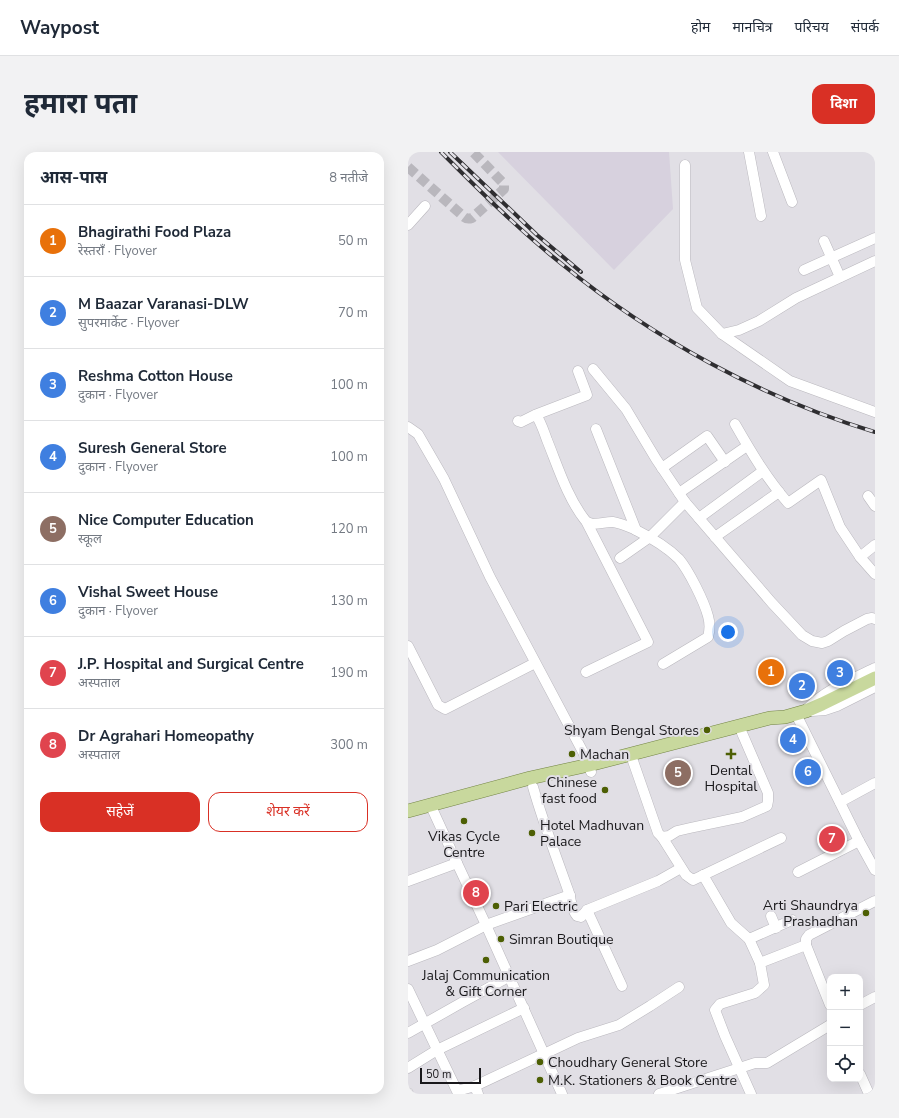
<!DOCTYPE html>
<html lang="hi">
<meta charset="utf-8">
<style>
body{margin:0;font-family:"Nunito Sans","Noto Sans Devanagari",sans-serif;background:#f2f2f3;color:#1f2937}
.controls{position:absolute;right:12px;bottom:12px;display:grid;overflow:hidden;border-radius:8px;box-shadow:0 4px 16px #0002}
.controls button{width:36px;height:36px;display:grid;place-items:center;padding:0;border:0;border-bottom:1px solid #e0e1e3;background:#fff;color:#1f2937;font:20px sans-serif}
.scale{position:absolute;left:12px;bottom:10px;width:61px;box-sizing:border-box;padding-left:4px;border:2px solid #19181b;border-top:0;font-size:11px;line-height:14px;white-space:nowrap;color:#19181b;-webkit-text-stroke:3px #e1dfe5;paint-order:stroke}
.you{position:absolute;left:320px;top:480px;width:14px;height:14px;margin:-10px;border:3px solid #fff;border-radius:50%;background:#1a73e8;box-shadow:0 0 0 6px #1a73e833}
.badge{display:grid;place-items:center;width:26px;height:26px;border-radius:50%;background:#d93025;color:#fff;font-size:13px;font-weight:700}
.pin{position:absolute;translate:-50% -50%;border:2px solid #fff;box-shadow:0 1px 4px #0006}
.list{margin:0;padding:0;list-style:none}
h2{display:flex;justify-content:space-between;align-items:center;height:52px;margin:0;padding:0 16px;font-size:17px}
h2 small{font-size:13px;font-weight:400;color:#747a83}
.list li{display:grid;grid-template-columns:26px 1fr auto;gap:12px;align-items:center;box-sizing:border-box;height:72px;padding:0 16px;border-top:1px solid #e0e1e3}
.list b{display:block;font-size:15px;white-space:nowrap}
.list p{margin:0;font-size:13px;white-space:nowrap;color:#747a83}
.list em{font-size:13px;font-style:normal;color:#747a83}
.actions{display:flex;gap:8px;padding:12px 16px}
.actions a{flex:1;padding:9px 0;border:1px solid #d93025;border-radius:12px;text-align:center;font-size:14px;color:#d93025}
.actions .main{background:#d93025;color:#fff}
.icon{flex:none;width:22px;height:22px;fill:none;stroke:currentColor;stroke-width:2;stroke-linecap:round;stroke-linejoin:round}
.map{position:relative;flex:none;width:467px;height:942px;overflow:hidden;border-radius:12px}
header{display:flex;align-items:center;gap:24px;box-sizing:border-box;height:56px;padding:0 20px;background:#fff;border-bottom:1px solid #e0e1e3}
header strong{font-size:19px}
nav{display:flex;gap:22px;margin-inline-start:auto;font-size:14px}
.intro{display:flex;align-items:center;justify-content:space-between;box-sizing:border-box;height:96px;padding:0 24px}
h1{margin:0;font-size:28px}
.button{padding:10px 18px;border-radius:12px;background:#d93025;color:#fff;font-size:14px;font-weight:700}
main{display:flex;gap:24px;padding:0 24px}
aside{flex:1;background:#fff;border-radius:12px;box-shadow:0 4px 16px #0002}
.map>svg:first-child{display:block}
.built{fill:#d7d1de}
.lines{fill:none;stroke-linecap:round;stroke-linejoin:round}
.minor-tunnel{stroke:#b9b7bd;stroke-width:10;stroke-dasharray:10 5;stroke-linecap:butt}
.minor-casing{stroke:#bab8be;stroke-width:11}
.major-casing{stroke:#738445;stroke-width:14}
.minor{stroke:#fff;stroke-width:10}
.major{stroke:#c8d89d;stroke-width:13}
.rail-casing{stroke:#2f2e31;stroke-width:4}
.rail{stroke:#e1dfe5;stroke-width:2.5;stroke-dasharray:8;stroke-linecap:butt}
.poi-dot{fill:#4d5f04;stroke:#e1dfe5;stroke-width:1.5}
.labels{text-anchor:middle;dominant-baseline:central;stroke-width:4;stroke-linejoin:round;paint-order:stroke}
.poi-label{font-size:14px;fill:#19181b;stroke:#e1dfe5;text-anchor:start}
</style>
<header>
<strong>Waypost</strong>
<nav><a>होम</a><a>मानचित्र</a><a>परिचय</a><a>संपर्क</a></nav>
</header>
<div class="intro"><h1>हमारा पता</h1><a class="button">दिशा</a></div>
<main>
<aside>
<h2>आस-पास<small>8 नतीजे</small></h2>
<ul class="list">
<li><span class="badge" style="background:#e8710a">1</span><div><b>Bhagirathi Food Plaza</b><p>रेस्तराँ · Flyover</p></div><em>50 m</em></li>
<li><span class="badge" style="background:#3f7fe0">2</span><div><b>M Baazar Varanasi-DLW</b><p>सुपरमार्केट · Flyover</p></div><em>70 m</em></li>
<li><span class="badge" style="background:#3f7fe0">3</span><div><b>Reshma Cotton House</b><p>दुकान · Flyover</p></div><em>100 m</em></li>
<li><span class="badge" style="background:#3f7fe0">4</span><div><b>Suresh General Store</b><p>दुकान · Flyover</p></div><em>100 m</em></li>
<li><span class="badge" style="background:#8d6e63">5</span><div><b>Nice Computer Education</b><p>स्कूल</p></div><em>120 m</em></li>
<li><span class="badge" style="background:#3f7fe0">6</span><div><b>Vishal Sweet House</b><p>दुकान · Flyover</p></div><em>130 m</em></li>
<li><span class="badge" style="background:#e0444e">7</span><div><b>J.P. Hospital and Surgical Centre</b><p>अस्पताल</p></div><em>190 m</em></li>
<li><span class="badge" style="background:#e0444e">8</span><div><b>Dr Agrahari Homeopathy</b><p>अस्पताल</p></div><em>300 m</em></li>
</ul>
<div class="actions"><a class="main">सहेजें</a><a>शेयर करें</a></div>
</aside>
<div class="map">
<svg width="467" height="942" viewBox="0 0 467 942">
<rect width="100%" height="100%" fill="#e1dfe5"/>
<polygon class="built" points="90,0 261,0 265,57 206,118"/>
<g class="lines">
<path class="minor-tunnel" d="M0,15L55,64C58,67 61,67 64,66L96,37V32L65,0"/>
<g class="minor-casing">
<g id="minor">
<polyline points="341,0 353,64"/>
<polyline points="365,0 384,50"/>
<polyline points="277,13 277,108 289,156 314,182 382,229 467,260"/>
<polyline points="0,73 17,54"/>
<polyline points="416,89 432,125"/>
<polyline points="396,118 467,86"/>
<polyline points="314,182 331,178 351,169 388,146 467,109"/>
<polyline points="185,217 218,257 248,307 277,350 364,451 394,483 404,489 414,491 420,489 436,479 459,467 464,466 467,467"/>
<path d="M128,263C133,270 136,280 139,288C150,315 159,345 177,368C183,376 197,369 205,370C212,371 219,374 226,377C240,384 260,396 271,407C281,419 296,449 300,464C302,471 302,478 300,485L255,512"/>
<polyline points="110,269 113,270 127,263 179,243 170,219"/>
<path d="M327,272C343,300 359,327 380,351L413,328L432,375L452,405L467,422"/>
<polyline points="0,275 10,282 36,327 82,425 175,600 183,620"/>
<polyline points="188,277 228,378"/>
<polyline points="254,316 299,284 317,310"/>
<polyline points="271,341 339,294"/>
<polyline points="460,344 467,354"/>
<polyline points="291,366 355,319"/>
<polyline points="307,385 371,340"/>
<polyline points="452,405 467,393"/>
<polyline points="212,406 242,385 277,350"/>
<polyline points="0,494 30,553 37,557 127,511"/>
<polyline points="178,520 240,490 179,371"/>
<path d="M400,556C417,538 445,527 467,516"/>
<polyline points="404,559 417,558 429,554 467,535"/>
<polyline points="388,562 451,689 467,718"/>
<polyline points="225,609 250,681 254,685 261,684 269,679 282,676 334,665 359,654 360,649 360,641 334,581"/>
<path d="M125,635C135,670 148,704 160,738C163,746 163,758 169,764L173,765L179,758L214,834"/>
<polyline points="432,650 467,631"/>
<polyline points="22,652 49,711 78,773 154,942"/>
<polyline points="254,685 278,723 285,728 373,686"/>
<polyline points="390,720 451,689"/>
<polyline points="295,723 323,771 341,787 352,811"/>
<polyline points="0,729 49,711"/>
<polyline points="179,758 250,729 273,716"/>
<polyline points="363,764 368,776"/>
<polyline points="341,787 384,768"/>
<polyline points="0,809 29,798 78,773 162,743"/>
<polyline points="0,837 49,939 67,934 70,942"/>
<polyline points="422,853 398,793 398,787 401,783 467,749"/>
<polyline points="452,853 467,845"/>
<polyline points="0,881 53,851 102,824"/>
<polyline points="136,902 170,886 211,873 242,854 271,835"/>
<polyline points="0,916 29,898 116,856"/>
<polyline points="452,922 461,942"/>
<polyline points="67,934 133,903"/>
<polyline points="0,941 0,942"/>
<polyline points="251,942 347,911 359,911 422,873"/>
<polyline points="343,942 317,884 307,858 312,852 347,841 356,833 352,811 398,793"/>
</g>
</g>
<g class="major-casing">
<polyline id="major" points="0,659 122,626 181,613 362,566 377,565 398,559 414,552 467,526"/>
</g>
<use href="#minor" class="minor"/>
<use href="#major" class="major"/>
<g class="rail-casing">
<g id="rail">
<path d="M33,0C72,39 111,78 155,113C246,187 354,246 467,280"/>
<polyline points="42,0 129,83 173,120"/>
</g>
</g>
<use href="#rail" class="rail"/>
</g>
<g class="poi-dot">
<circle cx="299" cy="578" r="4"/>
<circle cx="164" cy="602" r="4"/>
<path d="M321 596h4v4h4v4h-4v4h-4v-4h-4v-4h4z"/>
<circle cx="197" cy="638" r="4"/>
<circle cx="56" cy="669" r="4"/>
<circle cx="124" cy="681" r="4"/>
<circle cx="88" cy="754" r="4"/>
<circle cx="458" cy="761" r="4"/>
<circle cx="93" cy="787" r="4"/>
<circle cx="78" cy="808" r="4"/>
<circle cx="132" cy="910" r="4"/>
<circle cx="132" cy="928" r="4"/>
</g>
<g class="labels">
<g class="poi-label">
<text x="291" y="578" text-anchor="end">Shyam Bengal Stores</text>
<text x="172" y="602">Machan</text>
<text x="323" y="618" text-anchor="middle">Dental<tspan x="323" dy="16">Hospital</tspan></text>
<text x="189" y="630" text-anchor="end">Chinese<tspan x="189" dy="16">fast food</tspan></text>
<text x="132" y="673">Hotel Madhuvan<tspan x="132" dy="16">Palace</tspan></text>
<text x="56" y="684" text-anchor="middle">Vikas Cycle<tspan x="56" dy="16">Centre</tspan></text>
<text x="450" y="753" text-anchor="end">Arti Shaundrya<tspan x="450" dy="16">Prashadhan</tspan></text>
<text x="96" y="754">Pari Electric</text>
<text x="101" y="787">Simran Boutique</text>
<text x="78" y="823" text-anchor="middle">Jalaj Communication<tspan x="78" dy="16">&amp; Gift Corner</tspan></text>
<text x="140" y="910">Choudhary General Store</text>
<text x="140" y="928">M.K. Stationers &amp; Book Centre</text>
</g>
</g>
</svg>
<div class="controls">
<button>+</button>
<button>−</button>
<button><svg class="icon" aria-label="locate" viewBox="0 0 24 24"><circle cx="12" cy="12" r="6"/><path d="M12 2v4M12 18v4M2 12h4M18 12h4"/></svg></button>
</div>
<div class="scale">50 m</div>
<div class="you"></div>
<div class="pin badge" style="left:363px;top:520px;background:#e8710a">1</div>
<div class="pin badge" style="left:394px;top:534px;background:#3f7fe0">2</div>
<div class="pin badge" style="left:432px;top:521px;background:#3f7fe0">3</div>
<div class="pin badge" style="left:385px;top:588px;background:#3f7fe0">4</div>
<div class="pin badge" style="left:270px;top:621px;background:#8d6e63">5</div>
<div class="pin badge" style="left:400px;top:620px;background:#3f7fe0">6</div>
<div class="pin badge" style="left:424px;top:687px;background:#e0444e">7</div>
<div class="pin badge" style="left:68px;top:741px;background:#e0444e">8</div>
</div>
</main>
